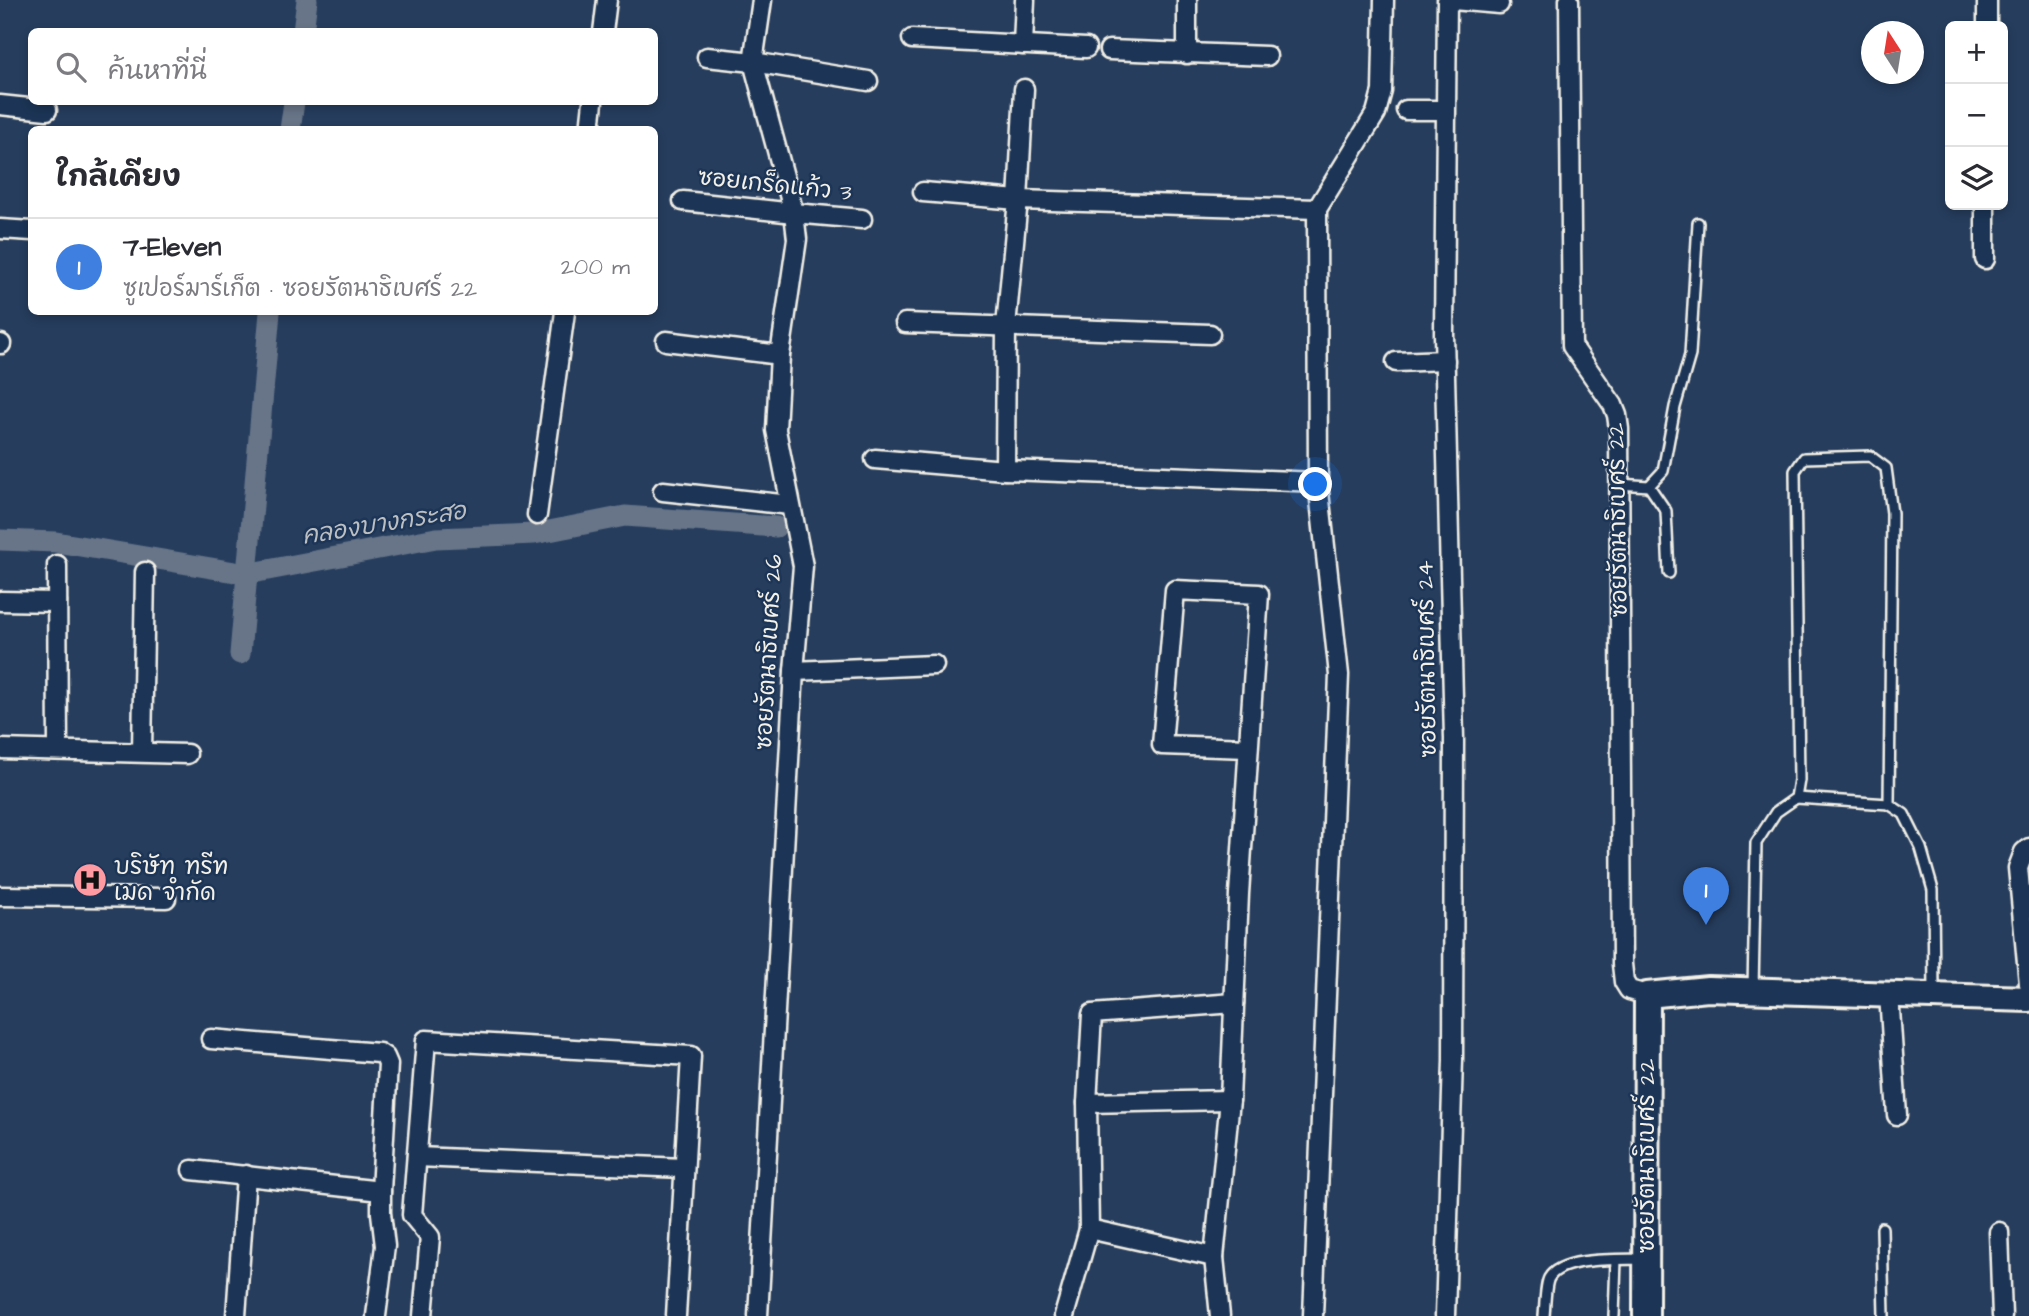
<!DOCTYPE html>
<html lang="th">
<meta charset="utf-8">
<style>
body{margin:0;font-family:"Architects Daughter","Playpen Sans Thai",sans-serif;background:#f2f2f3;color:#2b2b33}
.controls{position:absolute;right:21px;top:21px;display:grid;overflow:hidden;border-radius:10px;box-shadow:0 4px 10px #0003}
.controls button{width:63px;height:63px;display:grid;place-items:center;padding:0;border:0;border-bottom:2px solid #e1e1e2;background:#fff;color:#2b2b33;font:35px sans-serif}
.compass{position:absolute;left:1861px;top:21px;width:63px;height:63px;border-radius:50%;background:#fff;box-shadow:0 4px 10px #0003;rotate:348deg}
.you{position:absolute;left:1316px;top:485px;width:24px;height:24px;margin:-18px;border:5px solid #fff;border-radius:50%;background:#1a73e8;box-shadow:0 0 0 10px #1a73e833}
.badge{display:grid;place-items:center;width:46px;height:46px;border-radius:50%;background:#111827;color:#fff;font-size:23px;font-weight:700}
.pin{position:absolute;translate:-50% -58px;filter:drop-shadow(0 2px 4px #0008)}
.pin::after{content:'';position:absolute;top:37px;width:24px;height:21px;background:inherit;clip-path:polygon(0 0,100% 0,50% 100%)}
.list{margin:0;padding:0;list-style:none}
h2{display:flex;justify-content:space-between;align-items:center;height:91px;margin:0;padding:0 28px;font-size:30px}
h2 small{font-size:23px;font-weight:400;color:#7c7c81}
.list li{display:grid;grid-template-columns:46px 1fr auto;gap:21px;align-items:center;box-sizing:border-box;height:98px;padding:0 28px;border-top:2px solid #e1e1e2}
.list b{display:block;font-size:26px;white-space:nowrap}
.list p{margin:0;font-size:23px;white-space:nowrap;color:#7c7c81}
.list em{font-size:23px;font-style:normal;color:#7c7c81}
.icon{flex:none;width:38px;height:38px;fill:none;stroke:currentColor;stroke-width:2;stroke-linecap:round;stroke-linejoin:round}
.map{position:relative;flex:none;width:2029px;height:1316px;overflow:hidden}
.search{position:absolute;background:#fff;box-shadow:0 4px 10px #0003;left:28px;top:28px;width:630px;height:77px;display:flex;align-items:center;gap:18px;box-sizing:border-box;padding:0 24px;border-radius:10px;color:#7c7c81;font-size:26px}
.panel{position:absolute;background:#fff;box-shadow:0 4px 10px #0003;left:28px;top:126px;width:630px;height:189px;border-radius:10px}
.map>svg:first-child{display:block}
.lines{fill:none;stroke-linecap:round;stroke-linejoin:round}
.canal{stroke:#677588;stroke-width:21}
.lane-casing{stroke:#f4f1e8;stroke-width:14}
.street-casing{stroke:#f4f1e8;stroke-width:23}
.secondary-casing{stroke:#f4f1e8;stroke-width:30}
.lane{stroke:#1d3557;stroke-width:9}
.street{stroke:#1d3557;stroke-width:18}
.secondary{stroke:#1d3557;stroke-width:24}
.labels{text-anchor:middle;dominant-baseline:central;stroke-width:5;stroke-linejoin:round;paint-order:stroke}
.street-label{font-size:23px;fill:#f4f1e8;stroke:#1d3557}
.poi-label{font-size:23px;fill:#f4f1e8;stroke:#1d3557;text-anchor:start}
.water-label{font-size:24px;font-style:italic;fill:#bcbfc2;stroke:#1d3557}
</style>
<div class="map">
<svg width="2029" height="1316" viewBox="0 0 2029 1316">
<rect width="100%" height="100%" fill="#263d5d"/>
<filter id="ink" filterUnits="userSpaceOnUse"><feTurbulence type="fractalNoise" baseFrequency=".0143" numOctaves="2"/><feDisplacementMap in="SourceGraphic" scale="14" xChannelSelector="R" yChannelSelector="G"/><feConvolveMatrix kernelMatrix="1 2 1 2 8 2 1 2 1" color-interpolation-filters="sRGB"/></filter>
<g filter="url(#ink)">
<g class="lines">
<g class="canal">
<polyline points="303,32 307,0"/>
<polyline points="290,130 294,102"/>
<polyline points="0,540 56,542 247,574 436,538 534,534 625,516 776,527"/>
<polyline points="240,654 270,312"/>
</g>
<g class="lane-casing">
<g id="lane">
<polyline points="1619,484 1649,486 1663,471 1675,407 1690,355 1698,223"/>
<polyline points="1649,486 1666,511 1669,573"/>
<polyline points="1796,798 1889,804"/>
<polyline points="1753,989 1756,843 1776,812 1796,798 1799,780 1795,471 1804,458 1870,456 1886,468 1892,513 1889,804 1904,814 1921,848 1933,890 1934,994"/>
<polyline points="1882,1228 1884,1316"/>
<path d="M1544,1316C1545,1307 1545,1285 1549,1278C1562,1256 1621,1260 1644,1259"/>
<polyline points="1614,1316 1616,1260"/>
</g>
</g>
<g class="street-casing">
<g id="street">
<polyline points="1453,0 1499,4"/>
<polyline points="1569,0 1572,346 1613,405 1617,415 1619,429 1622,964 1624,982 1629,990 1647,995"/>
<polyline points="1987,26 1987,0"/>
<polyline points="603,32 607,0"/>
<polyline points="912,39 1086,48"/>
<polyline points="1023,45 1025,0"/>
<polyline points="1109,50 1267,56"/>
<polyline points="1187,54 1187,0"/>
<polyline points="707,57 753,62 868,81"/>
<polyline points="0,105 47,110"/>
<polyline points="1406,110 1445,110"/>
<polyline points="590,130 593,102"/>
<polyline points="923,192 1018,200 1317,209"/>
<polyline points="683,201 794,213 862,219"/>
<polyline points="0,229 32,231"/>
<polyline points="1985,259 1985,205"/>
<polyline points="905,323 1210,334"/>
<polyline points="666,341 780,355"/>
<polyline points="0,344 1,344"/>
<polyline points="1396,362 1445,360"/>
<polyline points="875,459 1005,470 1318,482"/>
<polyline points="1005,470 1006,326 1018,200 1024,89"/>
<polyline points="663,491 790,505"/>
<polyline points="537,515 565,312"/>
<polyline points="57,565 58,750"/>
<polyline points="0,601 57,602"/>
<polyline points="794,671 934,665"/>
<polyline points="0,749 187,754"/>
<polyline points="142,752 145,572"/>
<polyline points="2029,848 2024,852 2018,868 2029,984"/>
<polyline points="0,896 166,898"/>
<polyline points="1889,994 1897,1115"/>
<polyline points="211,1039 379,1053 385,1057 388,1064 381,1191 381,1213 385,1246 376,1316"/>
<polyline points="1087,1103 1230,1100"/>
<polyline points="417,1157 684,1168"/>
<polyline points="192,1170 381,1191"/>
<polyline points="1089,1229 1214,1257"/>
<polyline points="1999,1232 2002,1316"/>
<polyline points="236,1316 246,1175"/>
<polyline points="423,1316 430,1237 412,1215 426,1040 691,1056 676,1316"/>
<polyline points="758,1316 794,671 803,566 776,430 780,355 797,239 794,213 753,62 762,0"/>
<polyline points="1064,1316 1089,1229 1087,1103 1092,1014 1234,1003"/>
<polyline points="1220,1316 1214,1257 1230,1100 1239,894 1259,594 1175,590 1162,745 1248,748"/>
<polyline points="1313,1316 1339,675 1318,482 1317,209 1376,113 1382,91 1384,0"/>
<polyline points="1445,1316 1453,1060 1454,739 1444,334 1447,0"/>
</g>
</g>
<g class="secondary-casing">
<polyline id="secondary" points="1646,1316 1647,995 1708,989 2029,999"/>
</g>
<use href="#lane" class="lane"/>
<use href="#street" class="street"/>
<use href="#secondary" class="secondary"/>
</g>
</g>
<defs>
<g id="hospital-disc" transform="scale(1.75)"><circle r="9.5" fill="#ff9aa2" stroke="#1d3557"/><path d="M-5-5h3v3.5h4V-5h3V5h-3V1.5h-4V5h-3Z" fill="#111"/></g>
</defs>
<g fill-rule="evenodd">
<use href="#hospital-disc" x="90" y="880"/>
</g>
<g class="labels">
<g class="street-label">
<text transform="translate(775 185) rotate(6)">ซอยเกร็ดแก้ว 3</text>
<text transform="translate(1618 520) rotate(-91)">ซอยรัตนาธิเบศร์ 22</text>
<text transform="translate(769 652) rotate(-87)">ซอยรัตนาธิเบศร์ 26</text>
<text transform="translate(1427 659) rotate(-91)">ซอยรัตนาธิเบศร์ 24</text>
<text transform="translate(1647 1156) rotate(-90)">ซอยรัตนาธิเบศร์ 22</text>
</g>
<g class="poi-label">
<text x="114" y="867">บริษัท ทรีท<tspan x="114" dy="26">เมด จำกัด</tspan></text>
</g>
<g class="water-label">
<text transform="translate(384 524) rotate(-9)">คลองบางกระสอ</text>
</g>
</g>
</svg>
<div class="controls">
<button>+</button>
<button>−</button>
<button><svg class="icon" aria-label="layers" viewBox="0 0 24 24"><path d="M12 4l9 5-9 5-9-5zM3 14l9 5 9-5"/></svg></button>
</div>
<svg class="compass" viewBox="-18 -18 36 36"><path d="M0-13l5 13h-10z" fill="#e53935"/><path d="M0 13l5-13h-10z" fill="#7c7c81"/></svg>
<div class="you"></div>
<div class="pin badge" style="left:1706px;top:925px;background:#3f7fe0">1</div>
<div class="search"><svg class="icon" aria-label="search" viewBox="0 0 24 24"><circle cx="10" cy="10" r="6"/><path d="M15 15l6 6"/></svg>ค้นหาที่นี่</div>
<section class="panel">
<h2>ใกล้เคียง<small></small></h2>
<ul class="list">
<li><span class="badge" style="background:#3f7fe0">1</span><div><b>7-Eleven</b><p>ซูเปอร์มาร์เก็ต · ซอยรัตนาธิเบศร์ 22</p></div><em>200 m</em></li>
</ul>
</section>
</div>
